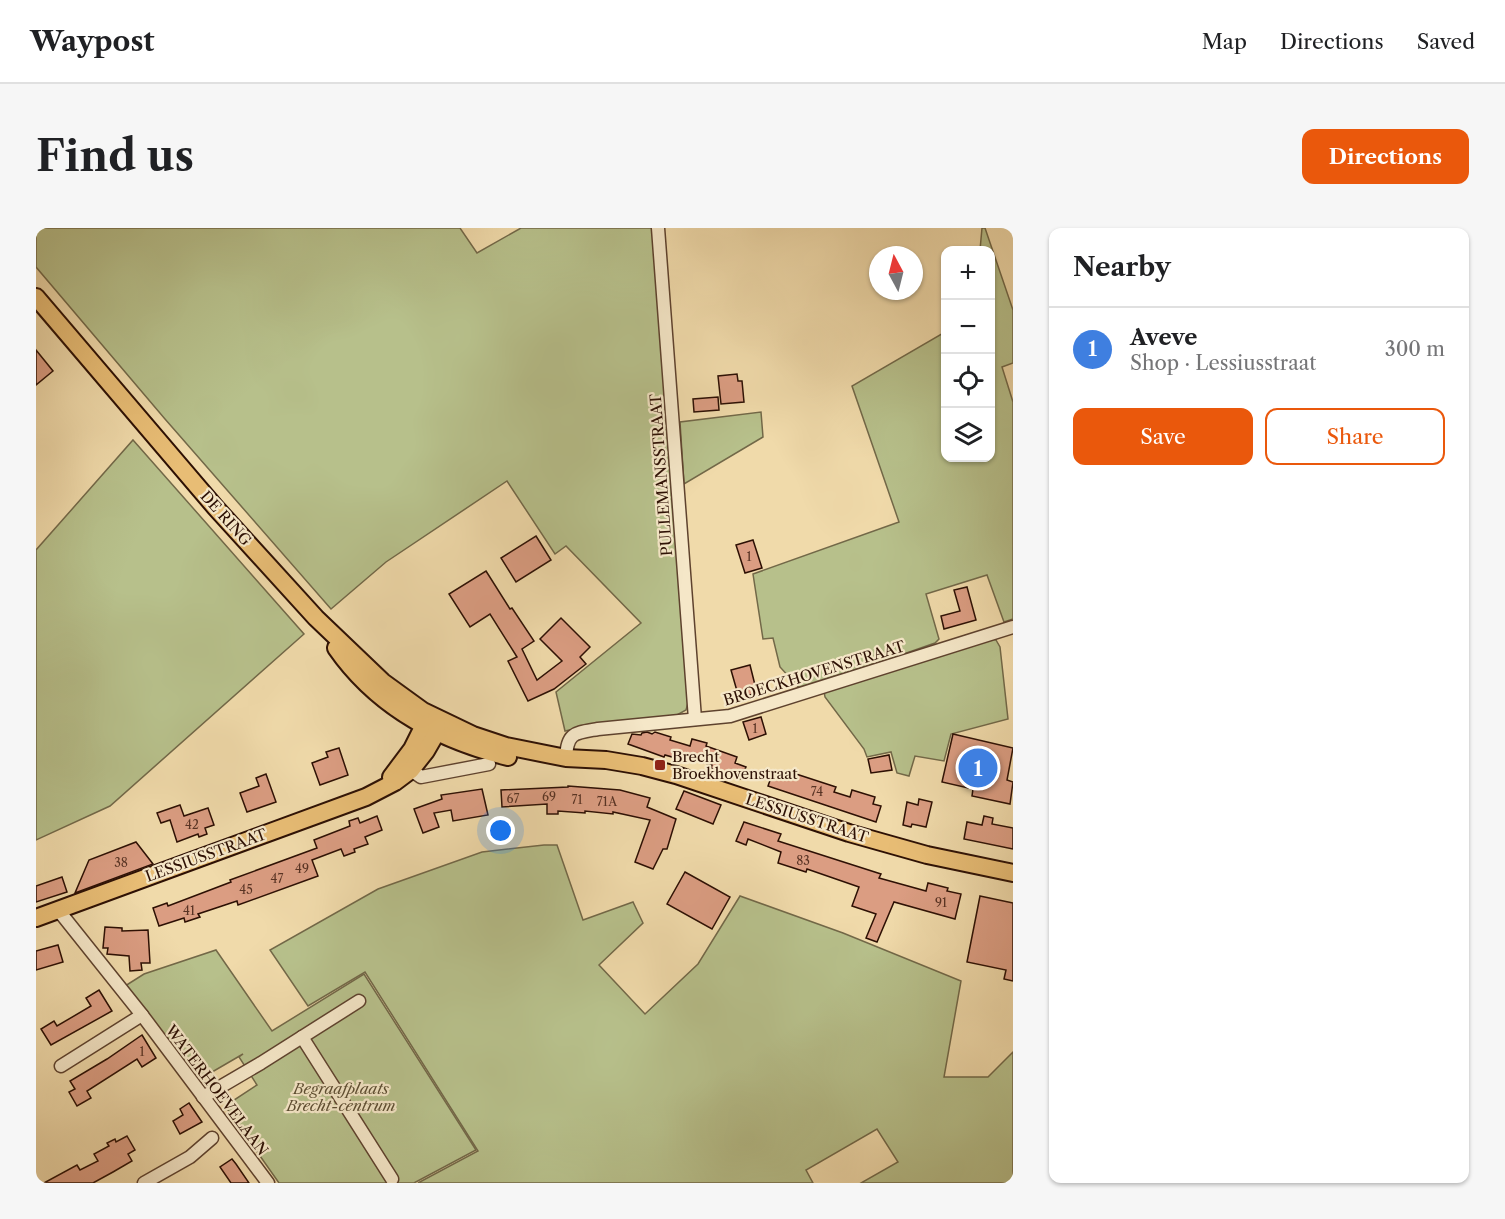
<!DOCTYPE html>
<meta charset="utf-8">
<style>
body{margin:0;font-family:"Libre Caslon Text",serif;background:#f6f6f6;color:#202124}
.controls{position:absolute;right:18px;top:18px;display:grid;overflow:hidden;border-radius:12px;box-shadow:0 2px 4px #0004}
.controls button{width:54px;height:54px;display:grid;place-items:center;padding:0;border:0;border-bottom:2px solid #e0e0e0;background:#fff;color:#202124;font:30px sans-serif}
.compass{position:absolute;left:833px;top:18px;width:54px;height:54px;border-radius:50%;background:#fff;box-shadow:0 2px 4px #0004;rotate:353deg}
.you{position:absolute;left:465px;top:603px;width:21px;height:21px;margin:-15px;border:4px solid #fff;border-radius:50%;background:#1a73e8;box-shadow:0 0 0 9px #1a73e833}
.badge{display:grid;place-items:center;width:39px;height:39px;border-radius:50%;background:#ea580c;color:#fff;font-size:20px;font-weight:700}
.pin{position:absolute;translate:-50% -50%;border:3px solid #fff;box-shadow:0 2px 6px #0006}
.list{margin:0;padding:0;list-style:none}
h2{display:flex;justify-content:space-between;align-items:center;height:78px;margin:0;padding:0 24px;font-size:26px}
h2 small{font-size:20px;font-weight:400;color:#757577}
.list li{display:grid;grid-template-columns:39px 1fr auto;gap:18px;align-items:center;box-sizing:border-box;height:84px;padding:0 24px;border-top:2px solid #e0e0e0}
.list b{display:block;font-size:22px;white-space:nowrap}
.list p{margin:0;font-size:20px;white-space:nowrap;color:#757577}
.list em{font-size:20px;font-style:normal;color:#757577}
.actions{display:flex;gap:12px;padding:18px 24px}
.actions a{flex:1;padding:14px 0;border:2px solid #ea580c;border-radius:12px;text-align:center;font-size:21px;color:#ea580c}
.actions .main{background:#ea580c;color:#fff}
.icon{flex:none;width:33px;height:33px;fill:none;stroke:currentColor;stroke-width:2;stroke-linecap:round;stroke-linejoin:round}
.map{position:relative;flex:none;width:977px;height:955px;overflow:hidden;border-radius:12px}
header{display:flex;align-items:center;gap:36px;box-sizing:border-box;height:84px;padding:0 30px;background:#fff;border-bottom:2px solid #e0e0e0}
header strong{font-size:28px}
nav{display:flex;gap:33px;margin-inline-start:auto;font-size:21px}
.intro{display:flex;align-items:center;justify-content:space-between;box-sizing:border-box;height:144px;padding:0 36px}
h1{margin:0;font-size:42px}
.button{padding:15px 27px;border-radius:12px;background:#ea580c;color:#fff;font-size:21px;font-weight:700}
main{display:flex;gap:36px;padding:0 36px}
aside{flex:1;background:#fff;border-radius:12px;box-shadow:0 2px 4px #0004}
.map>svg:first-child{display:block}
.green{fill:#b7c08b;stroke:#726848;stroke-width:1.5}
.building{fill:#db9d82;stroke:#2d1004;stroke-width:1.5}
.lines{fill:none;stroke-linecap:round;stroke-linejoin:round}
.minor-casing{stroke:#5e422e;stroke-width:15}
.major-casing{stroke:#2d1004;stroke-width:20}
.minor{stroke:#f5e7c8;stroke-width:12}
.major{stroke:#e8bd75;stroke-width:16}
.poi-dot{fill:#8f2418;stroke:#f5e7c8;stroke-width:2}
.labels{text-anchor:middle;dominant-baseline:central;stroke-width:4.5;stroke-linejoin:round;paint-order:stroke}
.number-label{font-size:12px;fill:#583324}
.street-label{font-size:15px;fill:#2d1004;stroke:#f5e7c8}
.poi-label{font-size:15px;fill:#2d1004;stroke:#f5e7c8;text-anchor:start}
.park-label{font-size:15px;font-style:italic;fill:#5d4e33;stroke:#f5e7c8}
</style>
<header>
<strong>Waypost</strong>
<nav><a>Map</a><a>Directions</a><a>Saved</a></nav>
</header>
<div class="intro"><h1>Find us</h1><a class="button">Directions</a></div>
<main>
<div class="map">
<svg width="977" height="955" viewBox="0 0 977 955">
<rect width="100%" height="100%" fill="#f0daaa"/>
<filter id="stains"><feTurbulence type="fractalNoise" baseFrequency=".00333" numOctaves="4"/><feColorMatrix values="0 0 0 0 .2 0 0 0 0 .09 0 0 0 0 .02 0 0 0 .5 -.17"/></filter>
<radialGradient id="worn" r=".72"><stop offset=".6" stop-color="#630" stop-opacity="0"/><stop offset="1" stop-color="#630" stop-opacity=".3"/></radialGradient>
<g class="green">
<polygon points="0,0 424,0 441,25 485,0 617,0 653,471 650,482 641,487 556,497 529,503 520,464 605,395 530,318 519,326 471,253 350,334 295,381 129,191 0,39"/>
<polygon points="946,0 949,0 977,82 977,135 966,139 977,174 977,391 968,394 951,347 890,366 903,411 899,415 765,462 744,439 737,410 727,411 717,346 863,294 816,158 909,104 910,230 954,230 954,22 944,22"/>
<polygon points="725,184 727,209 648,256 644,194"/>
<polygon points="97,212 268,406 74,578 0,612 0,322"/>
<polygon points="957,411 960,412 964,419 972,491 915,506 908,533 879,528 873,548 861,545 855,524 831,529 828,521 789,469 788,463"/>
<polygon points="508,617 521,617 547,692 597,674 607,695 563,737 609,786 662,736 704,668 807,705 925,753 908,849 952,849 977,824 977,952 975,955 825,955 862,934 841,901 770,942 777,955 382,955 442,923 329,744 272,778 234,722 342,661 446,624"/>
<polygon points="180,722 236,803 328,746 440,922 378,955 243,955 189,878 221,857 203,829 207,826 159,854 89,758 108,746"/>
</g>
<g class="building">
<polygon points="0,122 17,143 0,157"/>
<polygon points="701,146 702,153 706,153 708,174 685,176 682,148"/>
<polygon points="682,169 683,182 658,184 657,171"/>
<polygon points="500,308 515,332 480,354 465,330"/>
<polygon points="717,312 726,340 709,345 700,317"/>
<polygon points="450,343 474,381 476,380 498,413 486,421 501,452 526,433 504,411 525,390 554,419 544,429 550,436 518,461 492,473 472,433 481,429 454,386 434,399 413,366"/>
<polygon points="931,359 940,392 908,401 905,388 924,383 918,362"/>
<polygon points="714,437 721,465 703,470 695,442"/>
<polygon points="725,489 730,506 713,512 707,494"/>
<polygon points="611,504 616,506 619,504 635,509 634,512 654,518 656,511 671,515 670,518 701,529 699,535 710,539 705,551 675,540 676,537 651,530 650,533 629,527 628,529 592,516 596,506 605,507 606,505"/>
<polygon points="917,506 977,520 971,552 977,554 974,576 936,568 937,561 906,554"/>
<polygon points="303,520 312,547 284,557 276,535 292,529 290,524"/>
<polygon points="853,527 856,542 835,545 832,531"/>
<polygon points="737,544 755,551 757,545 800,559 798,564 814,569 816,562 839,569 837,576 845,578 840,594 732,558"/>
<polygon points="230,546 240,574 211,584 204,565 223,558 220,550"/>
<polygon points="532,558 584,562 614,570 611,579 640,591 631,621 627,621 617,641 599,634 614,592 577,584 577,586 549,583 549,585 522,583 522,586 511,586 511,576 466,579 465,562 532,559"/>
<polygon points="446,561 452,587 417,593 415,582 398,585 403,599 387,605 378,581 406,571 405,567"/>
<polygon points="648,563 685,577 677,596 640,581"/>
<polygon points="883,571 896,574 890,599 876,596 875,599 867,597 871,574 882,577"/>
<polygon points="144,577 148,588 172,580 178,597 169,600 171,606 163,609 162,606 141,614 134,592 125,595 121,585"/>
<polygon points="341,588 346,602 329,609 332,616 318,621 319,624 308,628 305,621 276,632 282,648 202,677 201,673 162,686 164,689 149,694 148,690 123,698 117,680 131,675 132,678 195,654 194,652 281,620 278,612 314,598 313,593 322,590 324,595"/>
<polygon points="948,588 957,590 956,596 977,600 977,621 928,611 931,594 946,597"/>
<polygon points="708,594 745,606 742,613 845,646 843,650 890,663 892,655 912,660 911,663 925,666 919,691 858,674 841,714 830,710 840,686 816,678 823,659 771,641 770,644 742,635 745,624 712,611 710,617 700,613"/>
<polygon points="100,614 117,636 39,665 53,632"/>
<polygon points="649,644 694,669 676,701 631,676"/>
<polygon points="26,649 31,664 0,674 0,658"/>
<polygon points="944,668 977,675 977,753 968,751 970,742 931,734"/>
<polygon points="69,699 86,700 86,703 112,702 114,735 105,735 106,742 94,743 93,728 71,726 72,720 67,720"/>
<polygon points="22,717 27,734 0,742 0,723"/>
<polygon points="63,762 76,783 15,817 5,801 18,793 21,798 55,778 50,770"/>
<polygon points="106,807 120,830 106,839 101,831 51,863 55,870 41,878 33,864 39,861 34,853 71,831"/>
<polygon points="153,875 166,894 144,906 137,893 147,887 144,881"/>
<polygon points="91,908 99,922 92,926 96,933 77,944 57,955 8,955 41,937 44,942 62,933 58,926 73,918 71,915 79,911 80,914"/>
<polygon points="196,931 200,936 213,955 195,955 184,939"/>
</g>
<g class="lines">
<g class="minor-casing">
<g id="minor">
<polyline points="622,0 659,491"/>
<path d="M530,530C531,504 539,505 562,501L694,488L977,399"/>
<polyline points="375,542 385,549 453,536"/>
<polyline points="23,683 106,787 232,955"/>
<polyline points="266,809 356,951"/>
<polyline points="25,838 106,787"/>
<polyline points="167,869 225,835 323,773"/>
<polyline points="108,955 154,929 176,910"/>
</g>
</g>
<g class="major-casing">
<g id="major">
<polyline points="0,69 179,279 280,390 347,454 387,483 437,507 470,518 530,530 570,532 606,538 640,547 813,605 891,627 977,645"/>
<path d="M300,420C341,479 403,512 472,529"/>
<polyline points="355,549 376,521 388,497 398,491"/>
<polyline points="0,690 330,569 359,554 375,542 390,523 401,504 400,490"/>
</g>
</g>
<use href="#minor" class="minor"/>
<use href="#major" class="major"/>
</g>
<rect class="poi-dot" x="618" y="531" width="12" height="12" rx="3"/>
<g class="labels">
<g class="number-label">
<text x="713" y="328">1</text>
<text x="719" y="500">1</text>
<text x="781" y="563">74</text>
<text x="513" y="568">69</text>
<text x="477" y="570">67</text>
<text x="541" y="571">71</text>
<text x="571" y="573">71A</text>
<text x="156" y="596">42</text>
<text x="767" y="632">83</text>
<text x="85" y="634">38</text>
<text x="266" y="640">49</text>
<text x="241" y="650">47</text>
<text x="210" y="661">45</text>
<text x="905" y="674">91</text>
<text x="153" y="682">41</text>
<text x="106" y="823">1</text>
</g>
<g class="street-label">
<text transform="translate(625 247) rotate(-94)">PULLEMANSSTRAAT</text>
<text transform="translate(190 290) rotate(48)">DE RING</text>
<text transform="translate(778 445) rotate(-17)">BROECKHOVENSTRAAT</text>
<text transform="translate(771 590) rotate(18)">LESSIUSSTRAAT</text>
<text transform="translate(170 627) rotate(-20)">LESSIUSSTRAAT</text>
<text transform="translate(181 862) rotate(53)">WATERHOEVELAAN</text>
</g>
<g class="poi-label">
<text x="636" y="528">Brecht<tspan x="636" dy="17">Broekhovenstraat</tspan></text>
</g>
<g class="park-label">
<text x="305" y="860">Begraafplaats<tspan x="305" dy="17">Brecht-centrum</tspan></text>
</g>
</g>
<rect width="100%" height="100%" filter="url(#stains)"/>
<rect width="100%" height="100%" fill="url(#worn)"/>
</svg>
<div class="controls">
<button>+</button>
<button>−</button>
<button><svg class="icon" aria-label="locate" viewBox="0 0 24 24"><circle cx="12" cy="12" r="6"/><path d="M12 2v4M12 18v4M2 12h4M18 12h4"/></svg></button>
<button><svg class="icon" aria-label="layers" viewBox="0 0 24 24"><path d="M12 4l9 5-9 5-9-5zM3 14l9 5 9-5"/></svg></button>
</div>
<svg class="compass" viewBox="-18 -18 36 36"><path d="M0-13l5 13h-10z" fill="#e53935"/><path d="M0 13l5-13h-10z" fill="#757577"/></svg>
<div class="you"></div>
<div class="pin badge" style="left:942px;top:540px;background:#3f7fe0">1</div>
</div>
<aside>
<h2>Nearby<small></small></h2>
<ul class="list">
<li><span class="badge" style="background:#3f7fe0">1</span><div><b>Aveve</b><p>Shop · Lessiusstraat</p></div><em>300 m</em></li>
</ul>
<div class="actions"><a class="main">Save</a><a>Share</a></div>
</aside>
</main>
